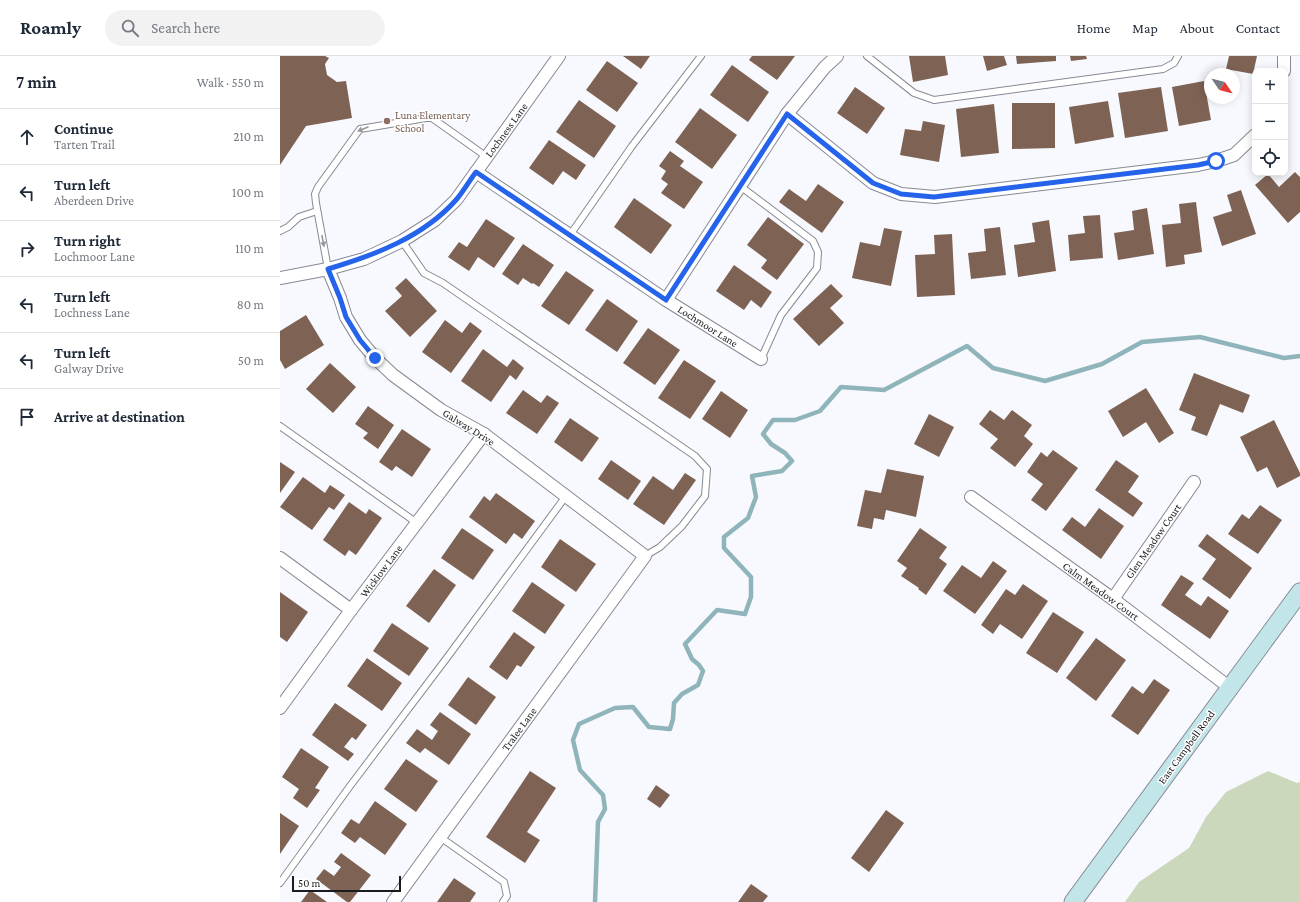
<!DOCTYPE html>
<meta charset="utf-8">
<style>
body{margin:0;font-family:"Crimson Pro",serif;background:#f2f2f3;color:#1f2937}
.controls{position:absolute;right:12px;top:12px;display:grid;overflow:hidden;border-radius:8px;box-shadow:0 2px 10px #0003}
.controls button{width:36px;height:36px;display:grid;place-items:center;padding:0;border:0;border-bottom:1px solid #e0e1e3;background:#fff;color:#1f2937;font:20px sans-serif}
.compass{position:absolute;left:924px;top:12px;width:36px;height:36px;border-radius:50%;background:#fff;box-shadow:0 2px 10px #0003;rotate:125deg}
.scale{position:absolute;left:12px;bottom:10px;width:109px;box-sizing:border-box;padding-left:4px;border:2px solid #1a1b1e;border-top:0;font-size:11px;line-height:14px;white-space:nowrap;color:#1a1b1e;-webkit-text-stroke:3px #fff;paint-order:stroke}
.stop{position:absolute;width:12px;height:12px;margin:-9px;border:3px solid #2563eb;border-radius:50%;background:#fff}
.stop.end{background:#2563eb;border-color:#fff;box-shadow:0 1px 4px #0008}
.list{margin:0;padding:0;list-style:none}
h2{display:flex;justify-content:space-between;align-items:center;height:52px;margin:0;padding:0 16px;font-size:17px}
h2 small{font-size:13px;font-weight:400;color:#747a83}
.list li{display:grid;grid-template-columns:26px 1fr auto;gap:12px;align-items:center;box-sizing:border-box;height:56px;padding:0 16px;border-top:1px solid #e0e1e3}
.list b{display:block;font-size:15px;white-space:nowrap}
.list p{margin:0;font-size:13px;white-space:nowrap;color:#747a83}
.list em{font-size:13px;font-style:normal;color:#747a83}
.icon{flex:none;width:22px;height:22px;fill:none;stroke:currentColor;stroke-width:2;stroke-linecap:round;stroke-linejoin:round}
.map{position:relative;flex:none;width:1020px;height:846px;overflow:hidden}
header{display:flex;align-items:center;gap:24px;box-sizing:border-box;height:56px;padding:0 20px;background:#fff;border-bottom:1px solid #e0e1e3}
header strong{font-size:19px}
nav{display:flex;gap:22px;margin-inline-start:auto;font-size:14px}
.search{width:280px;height:36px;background:#f2f2f3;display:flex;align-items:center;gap:10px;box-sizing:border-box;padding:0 14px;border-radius:22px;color:#747a83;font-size:15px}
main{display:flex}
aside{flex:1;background:#fff}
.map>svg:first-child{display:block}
.green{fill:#ccd8bc}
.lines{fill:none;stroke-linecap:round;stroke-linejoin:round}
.stream{stroke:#8fb5ba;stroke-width:4.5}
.building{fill:#7e6355}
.lane-casing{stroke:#878a94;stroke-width:8}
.street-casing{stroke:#878a94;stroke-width:14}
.secondary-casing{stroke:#878a94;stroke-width:19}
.lane{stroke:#fff;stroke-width:6}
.street{stroke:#fff;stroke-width:12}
.secondary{stroke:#c1e5e9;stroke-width:17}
.oneway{fill:#98989a}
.route{stroke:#2563eb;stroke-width:5}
.education-dot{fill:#8d6e63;stroke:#fff;stroke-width:1.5}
.labels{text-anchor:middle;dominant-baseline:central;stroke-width:3;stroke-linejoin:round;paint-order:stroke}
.education-label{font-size:11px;fill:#785e54;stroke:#fff;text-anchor:start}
.street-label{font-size:11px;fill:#1a1b1e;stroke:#fff}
</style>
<header>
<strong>Roamly</strong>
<div class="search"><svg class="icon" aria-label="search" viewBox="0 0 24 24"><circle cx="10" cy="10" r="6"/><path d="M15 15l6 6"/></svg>Search here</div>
<nav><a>Home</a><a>Map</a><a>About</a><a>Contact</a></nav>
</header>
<main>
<aside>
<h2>7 min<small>Walk · 550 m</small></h2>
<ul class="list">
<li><svg class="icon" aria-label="ahead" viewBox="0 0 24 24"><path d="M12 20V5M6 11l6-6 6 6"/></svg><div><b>Continue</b><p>Tarten Trail</p></div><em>210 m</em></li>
<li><svg class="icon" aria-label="left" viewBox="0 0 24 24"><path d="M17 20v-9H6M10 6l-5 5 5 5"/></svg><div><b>Turn left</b><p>Aberdeen Drive</p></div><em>100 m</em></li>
<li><svg class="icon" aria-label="right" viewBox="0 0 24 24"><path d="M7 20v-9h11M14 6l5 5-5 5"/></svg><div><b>Turn right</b><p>Lochmoor Lane</p></div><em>110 m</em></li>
<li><svg class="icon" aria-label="left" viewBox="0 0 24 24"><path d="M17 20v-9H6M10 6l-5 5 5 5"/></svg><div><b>Turn left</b><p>Lochness Lane</p></div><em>80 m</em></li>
<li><svg class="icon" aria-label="left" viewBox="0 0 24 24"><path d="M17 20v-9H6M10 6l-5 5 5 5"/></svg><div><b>Turn left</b><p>Galway Drive</p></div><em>50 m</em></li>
<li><svg class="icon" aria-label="arrive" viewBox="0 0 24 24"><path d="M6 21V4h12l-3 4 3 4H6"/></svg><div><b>Arrive at destination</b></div></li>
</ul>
</aside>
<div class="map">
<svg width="1020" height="846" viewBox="0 0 1020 846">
<rect width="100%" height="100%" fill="#f8f9fe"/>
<polygon class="green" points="988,715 1017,727 1020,726 1020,846 845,846 859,826 909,792 926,761 946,736"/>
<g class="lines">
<polyline class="stream" points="315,846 318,766 325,753 323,739 300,714 293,684 299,668 335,652 353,651 369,671 390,673 393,663 394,647 402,638 418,629 423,615 419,609 412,603 405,588 437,554 465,558 471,541 471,521 444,492 444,481 468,462 476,441 472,420 502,415 512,405 505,397 491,388 483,378 493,364 515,364 540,355 561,331 604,334 687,290 713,312 765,325 822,308 862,286 920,281 1004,302 1020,300"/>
</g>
<g class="building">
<polygon points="0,0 45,0 49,2 45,8 47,19 57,26 66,25 72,62 26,70 0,109"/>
<polygon points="343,0 370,0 361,13"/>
<polygon points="472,0 515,0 497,24 469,4"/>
<polygon points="629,0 665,0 668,19 633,26"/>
<polygon points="703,0 724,0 727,9 707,15"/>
<polygon points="736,0 776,0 776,5 737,8"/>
<polygon points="790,0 806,0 807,3 791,5"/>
<polygon points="949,0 977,0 973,18 946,13"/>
<polygon points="327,5 358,27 337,56 306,34"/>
<polygon points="452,9 489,36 468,66 430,39"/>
<polygon points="924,25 931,64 899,70 892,31"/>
<polygon points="575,31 605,52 587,78 557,57"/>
<polygon points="881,31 888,75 845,82 838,37"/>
<polygon points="299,44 336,70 314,102 276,76"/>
<polygon points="828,45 834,81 795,88 789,51"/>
<polygon points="732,47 775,47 775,92 732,93"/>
<polygon points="714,48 719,97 681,101 676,53"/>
<polygon points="420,52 457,79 432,113 395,86"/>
<polygon points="643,65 665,69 659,106 620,99 625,73 641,75"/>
<polygon points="269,84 306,109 296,124 283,115 273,129 249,112"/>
<polygon points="390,95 404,105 400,110 423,126 404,153 381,137 388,128 381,123 386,115 379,110"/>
<polygon points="1015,116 1020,121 1020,156 1008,167 975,129 988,118 999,131"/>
<polygon points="538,128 564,146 542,177 499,146 509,133 526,145"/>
<polygon points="961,134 976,178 942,190 933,161 952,155 947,139"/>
<polygon points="354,142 392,169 371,198 334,171"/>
<polygon points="916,146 922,196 904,199 905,208 886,211 882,169 901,167 899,148"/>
<polygon points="867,152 874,198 838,204 834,177 854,174 852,155"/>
<polygon points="820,159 823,202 790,205 788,179 805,177 803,160"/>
<polygon points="488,161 524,188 497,224 481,212 487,204 467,189"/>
<polygon points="206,163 235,182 214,212 198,201 189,215 168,201 179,186 187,191"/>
<polygon points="769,164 776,215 738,221 734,189 755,186 752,167"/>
<polygon points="720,171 726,219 691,223 688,197 706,195 704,173"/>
<polygon points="604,172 622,175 611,230 572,222 580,186 600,190"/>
<polygon points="672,178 675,239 637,241 635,199 655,198 654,179"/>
<polygon points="243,188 274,209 259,231 253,227 252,228 243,222 238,229 222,218"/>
<polygon points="454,209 492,236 481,252 471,244 464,254 436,235"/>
<polygon points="286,215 314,234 289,269 261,250"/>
<polygon points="126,222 157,255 130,281 105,255 122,240 115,232"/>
<polygon points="551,228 563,240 550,252 564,267 539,290 513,263"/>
<polygon points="327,243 358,265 337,296 305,274"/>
<polygon points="26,259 44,289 5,313 0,304 0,275"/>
<polygon points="165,264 182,277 190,266 202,275 171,317 142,296"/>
<polygon points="368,272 400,294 375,329 343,307"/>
<polygon points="203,293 227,311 233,303 244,312 236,324 230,319 211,346 181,325"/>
<polygon points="404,304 436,325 410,363 378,342"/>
<polygon points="50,307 76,331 53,357 26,333"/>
<polygon points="914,317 970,339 963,357 940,348 927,380 911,374 916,361 899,354"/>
<polygon points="866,332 894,377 879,387 866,366 843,381 828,355"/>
<polygon points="243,334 261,347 267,339 279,347 257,378 226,357"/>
<polygon points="441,335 468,354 450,382 422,363"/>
<polygon points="88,350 114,369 98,393 83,382 88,377 75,368"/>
<polygon points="710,354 724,364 732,354 752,369 744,380 753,388 735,411 710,392 718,383 699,368"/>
<polygon points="649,358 674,371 659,401 634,388"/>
<polygon points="290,362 319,382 302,406 274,386"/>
<polygon points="994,364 1020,417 1020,420 997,432 987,411 977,416 960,381"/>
<polygon points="122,373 151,393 132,421 116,410 112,415 99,406"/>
<polygon points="773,394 798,412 766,455 751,444 763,428 747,416 761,396 767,401"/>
<polygon points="331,404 361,425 348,444 318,423"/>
<polygon points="836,404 859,420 848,436 863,447 853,461 815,434"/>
<polygon points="0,406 15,416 0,437"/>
<polygon points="607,413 644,420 636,461 606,454 604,464 594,462 592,473 577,470 585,434 601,437"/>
<polygon points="405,417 416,424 384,469 353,448 373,420 393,434"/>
<polygon points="23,421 45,437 50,429 65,439 54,454 49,451 32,474 0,451"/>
<polygon points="216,437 255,465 242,483 234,477 226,488 189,461 204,440 210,445"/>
<polygon points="69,446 86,458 89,453 102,462 76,499 69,494 65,500 43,484"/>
<polygon points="980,449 1002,464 978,498 948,478 962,458 969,463"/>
<polygon points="819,452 844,470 821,503 782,474 792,461 805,471"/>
<polygon points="182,472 214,494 193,524 161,502"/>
<polygon points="640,472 667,491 659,502 667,508 646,539 638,533 639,532 621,520 627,512 617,505"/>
<polygon points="927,478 972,512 950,543 922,523 936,503 918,490"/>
<polygon points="280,483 316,508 296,536 261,511"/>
<polygon points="713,505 727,515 695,558 663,535 682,509 701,522"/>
<polygon points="154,513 176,529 149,567 126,550"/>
<polygon points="901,519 914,527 905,539 921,550 928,540 949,555 930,583 881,549"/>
<polygon points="252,526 285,549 265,578 232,555"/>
<polygon points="743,528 768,545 742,583 720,568 713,578 701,569 726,533 735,539"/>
<polygon points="0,536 28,556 7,586 0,581"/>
<polygon points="773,556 804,576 777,617 746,597"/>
<polygon points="112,567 149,592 129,620 93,595"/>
<polygon points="234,576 255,591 241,611 237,609 227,624 209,611"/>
<polygon points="816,582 846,604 816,645 786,622"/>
<polygon points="87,602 122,627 102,655 67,630"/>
<polygon points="188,621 216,641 196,669 168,649"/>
<polygon points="874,623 890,634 858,679 831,660 852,630 863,638"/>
<polygon points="55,647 87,669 76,684 72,681 64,691 74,698 68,705 32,679"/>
<polygon points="160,656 191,678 169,709 145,692 140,697 126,687 137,673 152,684 158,675 150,669"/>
<polygon points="21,692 49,711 35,732 40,734 27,752 13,742 19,733 2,721"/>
<polygon points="126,703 158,725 136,756 104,733"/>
<polygon points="250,715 276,732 247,776 260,784 245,807 206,781"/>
<polygon points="376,729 390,739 380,752 367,743"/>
<polygon points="95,745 127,768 105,799 80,781 75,787 61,777 71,763 79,768"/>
<polygon points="606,754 624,767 589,816 571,802"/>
<polygon points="0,757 19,770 0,798"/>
<polygon points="61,797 91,819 70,846 67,846 36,823 44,813 54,820 61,811 54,806"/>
<polygon points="174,822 196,837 190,846 157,846"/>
<polygon points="471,828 488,840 483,846 458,846"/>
<polygon points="30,834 47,846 21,846"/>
</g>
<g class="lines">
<g class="lane-casing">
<g id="lane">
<polyline points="587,0 634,37 654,44 883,13 894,7 898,0"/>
<polyline points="460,130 533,185 538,196 537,212 501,259 481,303"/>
<polyline points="0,175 8,171 19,161 37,155"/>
<polyline points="290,179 352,90 421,0"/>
<polyline points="122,185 144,217 163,227 415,400 427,413 425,440 402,470 380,491 365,500"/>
<polyline points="48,213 36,147 35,138 38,131 80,73 146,62 152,62 207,101"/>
<polyline points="0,370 137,467"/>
<polyline points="160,781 224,826 227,840 223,846"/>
<polyline points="0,827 70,730 169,599 286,440"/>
</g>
</g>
<g class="street-casing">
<g id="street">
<polyline points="1004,15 1004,0"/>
<polyline points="507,58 593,127 621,138 655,141 918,109 936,105 954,99 975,79"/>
<polyline points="196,116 386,244 481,303"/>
<polyline points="48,213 60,242 66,261 80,284 95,302 113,319 161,354 204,378 365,500 113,846"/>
<polyline points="0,222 48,213 84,203 122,185 155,164 176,144 279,0"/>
<polyline points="386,244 507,58 545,11 557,0"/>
<polyline points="691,441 833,543 949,631"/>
<polyline points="0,502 71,554"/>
<polyline points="833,543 914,426"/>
<polyline points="0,652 71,554 204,378"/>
</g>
</g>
<g class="secondary-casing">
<polyline id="secondary" points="793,846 1020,536"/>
</g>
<use href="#lane" class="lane"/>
<use href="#street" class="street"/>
<use href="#secondary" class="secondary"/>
</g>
<defs><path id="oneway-solid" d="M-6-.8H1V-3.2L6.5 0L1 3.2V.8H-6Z"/></defs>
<g class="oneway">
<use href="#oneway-solid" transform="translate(83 73) rotate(157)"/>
<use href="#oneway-solid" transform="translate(43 185) rotate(79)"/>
</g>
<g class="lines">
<path class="route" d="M95,302L80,284L66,261L60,242L48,213C95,199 143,181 176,144C184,135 189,125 196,116L386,244L507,58L593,127L621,138L654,141L918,109L936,105"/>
</g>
<circle class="education-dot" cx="107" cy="65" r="4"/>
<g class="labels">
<g class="education-label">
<text x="115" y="59">Luna Elementary<tspan x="115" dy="13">School</tspan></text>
</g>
<g class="street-label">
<text transform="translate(226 74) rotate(-54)">Lochness Lane</text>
<text transform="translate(428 270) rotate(32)">Lochmoor Lane</text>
<text transform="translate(189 371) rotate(32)">Galway Drive</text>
<text transform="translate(873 485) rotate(-55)">Glen Meadow Court</text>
<text transform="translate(101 515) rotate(-53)">Wicklow Lane</text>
<text transform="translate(821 535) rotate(36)">Calm Meadow Court</text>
<text transform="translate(239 673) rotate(-54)">Tralee Lane</text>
<text transform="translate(906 691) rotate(-54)">East Campbell Road</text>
</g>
</g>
</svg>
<div class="controls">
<button>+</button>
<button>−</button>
<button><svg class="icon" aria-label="locate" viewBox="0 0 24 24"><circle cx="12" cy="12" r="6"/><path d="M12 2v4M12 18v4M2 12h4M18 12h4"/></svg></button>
</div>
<svg class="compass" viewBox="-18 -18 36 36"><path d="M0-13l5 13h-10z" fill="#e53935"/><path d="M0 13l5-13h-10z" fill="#747a83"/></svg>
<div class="scale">50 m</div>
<div class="stop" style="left:936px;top:105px"></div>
<div class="stop end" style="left:95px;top:302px"></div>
</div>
</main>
